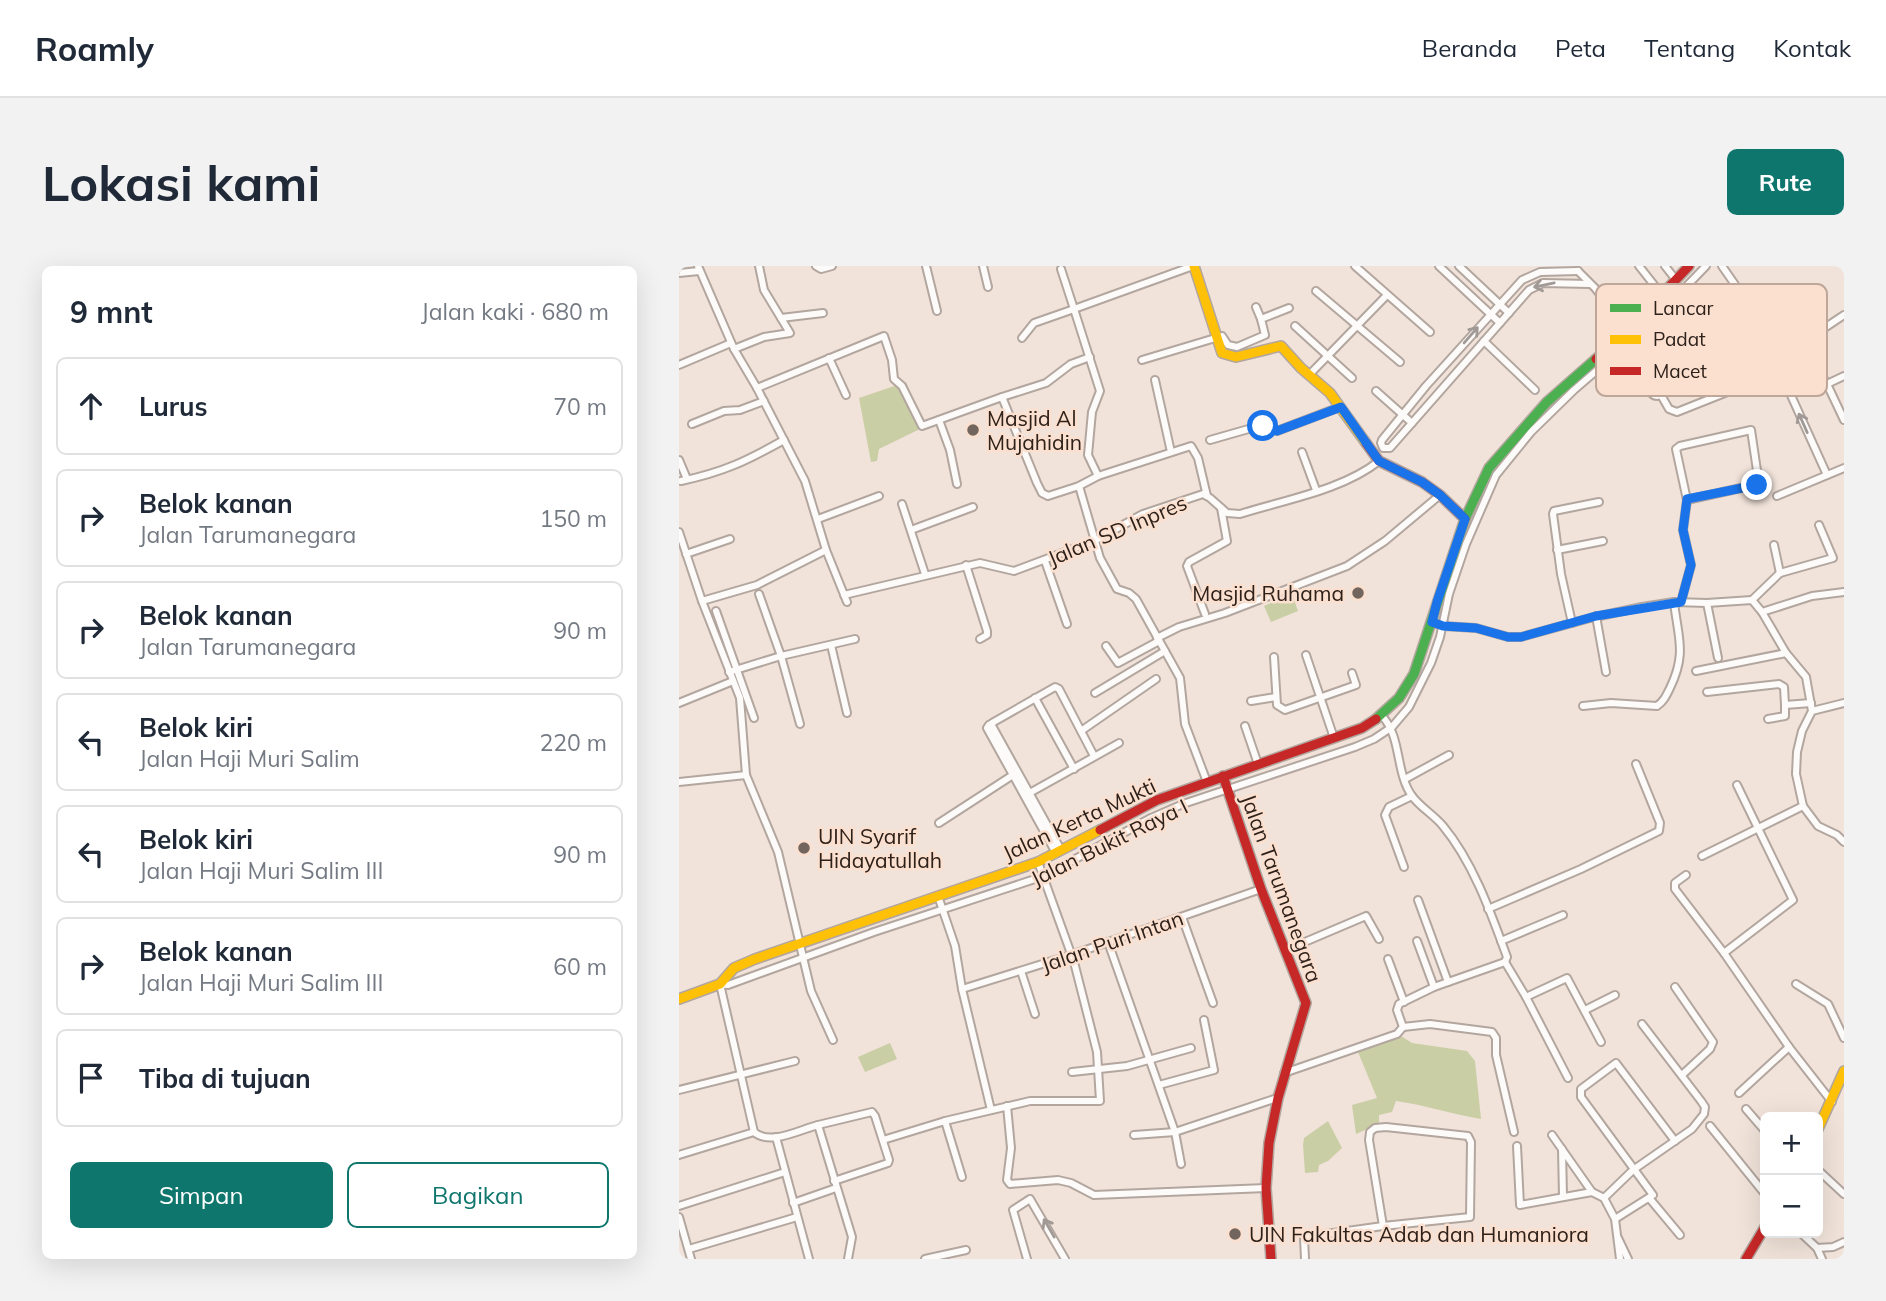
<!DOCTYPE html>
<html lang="id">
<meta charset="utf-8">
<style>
body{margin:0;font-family:Mulish,sans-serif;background:#f2f2f3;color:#1f2937}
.controls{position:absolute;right:21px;bottom:21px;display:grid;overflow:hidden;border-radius:10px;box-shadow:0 7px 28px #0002}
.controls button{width:63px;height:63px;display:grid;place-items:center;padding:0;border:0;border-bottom:2px solid #e0e1e3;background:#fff;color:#1f2937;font:35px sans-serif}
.stop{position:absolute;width:21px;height:21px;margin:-16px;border:5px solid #1a73e8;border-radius:50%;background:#fff}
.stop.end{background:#1a73e8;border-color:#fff;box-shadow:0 2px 7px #0008}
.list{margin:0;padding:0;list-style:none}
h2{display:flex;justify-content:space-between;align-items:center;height:91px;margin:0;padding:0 28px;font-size:30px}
h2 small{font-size:23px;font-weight:400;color:#747a83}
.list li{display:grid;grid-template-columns:46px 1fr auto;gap:21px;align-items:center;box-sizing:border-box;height:98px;margin:0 14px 14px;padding:0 14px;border:2px solid #e0e1e3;border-radius:10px}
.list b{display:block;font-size:26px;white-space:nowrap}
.list p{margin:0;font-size:23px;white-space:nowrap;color:#747a83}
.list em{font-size:23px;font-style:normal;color:#747a83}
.actions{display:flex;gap:14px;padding:21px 28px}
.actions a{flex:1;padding:16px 0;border:2px solid #0f766e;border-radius:10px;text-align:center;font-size:24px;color:#0f766e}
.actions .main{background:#0f766e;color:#fff}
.icon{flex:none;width:38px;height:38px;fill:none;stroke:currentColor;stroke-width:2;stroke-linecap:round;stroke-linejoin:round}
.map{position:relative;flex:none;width:1165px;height:993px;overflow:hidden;border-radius:10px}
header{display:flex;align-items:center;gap:42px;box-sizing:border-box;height:98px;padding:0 35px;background:#fff;border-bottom:2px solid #e0e1e3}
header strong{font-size:33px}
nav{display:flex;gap:38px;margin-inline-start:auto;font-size:24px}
.intro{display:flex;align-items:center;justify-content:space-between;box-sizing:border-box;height:168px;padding:0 42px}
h1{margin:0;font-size:49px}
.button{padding:18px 32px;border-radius:10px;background:#0f766e;color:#fff;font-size:24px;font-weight:700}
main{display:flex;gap:42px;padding:0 42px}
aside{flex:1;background:#fff;border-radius:10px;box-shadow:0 7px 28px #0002}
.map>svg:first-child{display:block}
.green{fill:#cacea5}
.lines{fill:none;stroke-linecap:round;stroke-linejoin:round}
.street-casing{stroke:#b2a69f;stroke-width:10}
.fast-casing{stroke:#b2a69f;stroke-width:12}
.slow-casing{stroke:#b2a69f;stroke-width:12}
.jam-casing{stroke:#b2a69f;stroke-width:12}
.street{stroke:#fdfbf9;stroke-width:6}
.fast{stroke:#4caf50;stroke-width:9}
.slow{stroke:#ffc107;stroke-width:9}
.jam{stroke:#c62828;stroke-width:9}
.oneway{stroke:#a09995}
.route{stroke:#1a73e8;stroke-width:9}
.poi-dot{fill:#72655d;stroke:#fbe0d0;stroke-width:2.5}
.labels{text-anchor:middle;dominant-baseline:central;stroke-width:5;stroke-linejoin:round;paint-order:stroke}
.poi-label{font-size:21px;fill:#2e211a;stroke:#fbe0d0;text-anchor:start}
.street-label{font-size:21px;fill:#2e211a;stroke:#fbe0d0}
.key{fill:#fbe0d0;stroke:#bea799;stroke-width:2}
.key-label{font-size:19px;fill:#2e211a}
</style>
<header>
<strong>Roamly</strong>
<nav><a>Beranda</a><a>Peta</a><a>Tentang</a><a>Kontak</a></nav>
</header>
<div class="intro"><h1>Lokasi kami</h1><a class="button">Rute</a></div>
<main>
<aside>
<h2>9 mnt<small>Jalan kaki · 680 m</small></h2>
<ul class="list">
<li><svg class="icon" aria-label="ahead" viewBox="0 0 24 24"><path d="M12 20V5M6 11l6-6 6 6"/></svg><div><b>Lurus</b></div><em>70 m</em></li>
<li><svg class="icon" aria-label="right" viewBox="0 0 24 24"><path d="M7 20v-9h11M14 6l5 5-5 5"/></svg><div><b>Belok kanan</b><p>Jalan Tarumanegara</p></div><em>150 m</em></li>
<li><svg class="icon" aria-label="right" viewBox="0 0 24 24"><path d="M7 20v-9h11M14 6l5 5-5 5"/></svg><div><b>Belok kanan</b><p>Jalan Tarumanegara</p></div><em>90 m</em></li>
<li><svg class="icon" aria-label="left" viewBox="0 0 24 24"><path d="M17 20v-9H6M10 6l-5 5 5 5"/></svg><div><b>Belok kiri</b><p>Jalan Haji Muri Salim</p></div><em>220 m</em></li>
<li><svg class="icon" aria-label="left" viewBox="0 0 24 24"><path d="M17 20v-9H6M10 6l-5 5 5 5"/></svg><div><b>Belok kiri</b><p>Jalan Haji Muri Salim III</p></div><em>90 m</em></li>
<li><svg class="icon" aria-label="right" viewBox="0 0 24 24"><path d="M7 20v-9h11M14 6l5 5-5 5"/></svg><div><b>Belok kanan</b><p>Jalan Haji Muri Salim III</p></div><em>60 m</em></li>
<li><svg class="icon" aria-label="arrive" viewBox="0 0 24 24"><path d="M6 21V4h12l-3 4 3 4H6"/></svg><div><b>Tiba di tujuan</b></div></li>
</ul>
<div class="actions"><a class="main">Simpan</a><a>Bagikan</a></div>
</aside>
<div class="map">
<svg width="1165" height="993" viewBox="0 0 1165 993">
<rect width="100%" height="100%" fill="#f1e3da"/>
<g class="green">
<polygon points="227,116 245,161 200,183 198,195 192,196 180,132"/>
<polygon points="613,328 619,345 592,356 585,340"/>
<path d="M722,770L733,777L788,785L796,795L802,853C773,848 746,839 717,835L713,846L700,849V858L677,868L673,839L698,832L679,786Z"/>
<polygon points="211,777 218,793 186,806 179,791"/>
<polygon points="649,855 663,882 649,895 640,899 639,906 626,907 624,879 625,872"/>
</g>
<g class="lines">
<g class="street-casing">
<g id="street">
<polyline points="19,0 55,83 78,122 126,215 147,284 168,336"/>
<polyline points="137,0 142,3 153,0"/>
<polyline points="247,0 258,45"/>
<polyline points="304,0 309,21"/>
<polyline points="676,0 751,66"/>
<polyline points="760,0 821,57"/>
<polyline points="780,0 830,47"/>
<polyline points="960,0 983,29"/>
<polyline points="986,0 997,14"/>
<polyline points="1043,0 1068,36 1086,27"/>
<polyline points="899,5 861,6 843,14 747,120 703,174 702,177 704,182 711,182 850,24 864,17 911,18"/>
<polyline points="899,5 916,22 942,56 974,117"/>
<polyline points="0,7 20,5"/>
<polyline points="637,25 721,96"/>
<polyline points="577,41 582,53"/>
<polyline points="102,52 144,47"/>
<polyline points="616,60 673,112"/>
<polyline points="1138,67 1165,49"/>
<polyline points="343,72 355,57 395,43 382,3"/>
<polyline points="805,75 856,124"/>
<polyline points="55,83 85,71 111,67 85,24 80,0"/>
<polyline points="150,92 167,129"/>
<polyline points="463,94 543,70 549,79 558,81 586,69 582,53 610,42"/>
<polyline points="0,99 52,77"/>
<polyline points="1101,105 1148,209"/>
<polyline points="630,109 708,29"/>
<polyline points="476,114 492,186"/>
<circle cx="978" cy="123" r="7"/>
<polyline points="1148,118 1165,110"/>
<polyline points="78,122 205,70 213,94 215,113 223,120 243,160 323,131 358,217 363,227 369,230 400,220 419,210 409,189 413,146 421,125 395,43 514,0"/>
<polyline points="1055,124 1056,110 1065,103 1097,90 1110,98"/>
<polyline points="697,125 733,157"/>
<polyline points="982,129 990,143 998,146 1101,105 1126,90 1130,90 1148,118 1165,154"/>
<polyline points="323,131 367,117 392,98 411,91"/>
<polyline points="260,154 271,184 278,218"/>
<polyline points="13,158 45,145 61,144 85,135"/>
<polyline points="531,174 580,160 598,165 661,141"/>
<polyline points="623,186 637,224"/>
<polyline points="0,194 8,213"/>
<polyline points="419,210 512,180 519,192 528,230"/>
<path d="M2,215C45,206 67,195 105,174"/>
<polyline points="400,220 421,292 438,323 450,327 457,333 501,412 506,458 528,516"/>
<polyline points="1098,230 1165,202"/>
<polyline points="223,238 246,308"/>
<polyline points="139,253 200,230"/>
<polyline points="232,264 294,241"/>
<polyline points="0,266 23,335 61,432 67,509 99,586 132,725 154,774"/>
<polyline points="1095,279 1101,307"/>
<polyline points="878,284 924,275"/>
<polyline points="7,288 51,273"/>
<polyline points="366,295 388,358"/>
<polyline points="287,299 308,365 308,369 301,373"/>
<polyline points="80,328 102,390 121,458"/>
<path d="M165,329L301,297L335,305L415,275L464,248L524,228L531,232L548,247L561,248C605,234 664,224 700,195"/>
<polyline points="1073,334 1101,307 1154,292 1140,259"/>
<polyline points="23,335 78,319 147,284"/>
<polyline points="1002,336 1012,299 1004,264 1008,234 997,183 1001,180 1072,164 1080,218 1008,234"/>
<polyline points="1028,337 1039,392"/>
<polyline points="37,345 75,452"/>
<polyline points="1083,346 1133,330 1165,326"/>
<polyline points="526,348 508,300 510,296 548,275 542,242"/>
<polyline points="917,350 927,406"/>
<polyline points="753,356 764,360 797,362 829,371 842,371 911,352 963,341 995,336 1028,337 1073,334 1083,346 1107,387 1127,411 1133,445 1123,465 1118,486 1117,508 1124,540 1139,560 1158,569 1165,576"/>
<polyline points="893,357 882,308 874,248 875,245 920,236"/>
<polyline points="478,372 500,361 546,347 668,300 706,275 761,229"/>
<polyline points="152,379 168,447"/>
<polyline points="427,380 439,397 480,375"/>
<polyline points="627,389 655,472"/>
<polyline points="595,391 598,439 606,444 677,419 673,407"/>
<polyline points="1017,405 1107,387"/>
<polyline points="50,406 102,390 176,373"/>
<polyline points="1028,426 1100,418 1105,421 1106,439 1132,437"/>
<polyline points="416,427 486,385"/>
<polyline points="356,432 395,503"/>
<polyline points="572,435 597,431"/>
<polyline points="0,437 54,415"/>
<path d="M904,440L932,437L978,440C985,435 987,430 991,422C1008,387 999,372 995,336"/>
<polyline points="1133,445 1165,437"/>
<path d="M703,450C723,471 716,506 733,530C741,541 755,549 764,560C794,596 812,647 828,691L826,696"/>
<polyline points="1089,453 1106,450 1106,439"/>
<polyline points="313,457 376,421 380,423 415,490"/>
<polyline points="312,458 382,584"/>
<polyline points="310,459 308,462 377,587"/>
<polyline points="566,460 579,498"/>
<polyline points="402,465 477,413"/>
<polyline points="726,513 770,489"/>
<polyline points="0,516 67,509"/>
<polyline points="347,529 440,477"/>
<polyline points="260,557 337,507"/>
<polyline points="1023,590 1124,540"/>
<polyline points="725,601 706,549 710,541 733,530"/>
<polyline points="1007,609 996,617 996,623 1045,687 1110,781 1153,836"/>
<polyline points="259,630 276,680 283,723 312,844"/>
<polyline points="739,634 769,716"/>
<polyline points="809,643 902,603 980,565 981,557 957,498"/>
<polyline points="503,651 534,737"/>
<polyline points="738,675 755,721"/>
<polyline points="822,675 884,649"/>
<polyline points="429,676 496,866 502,898"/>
<polyline points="607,684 687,650 700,673"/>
<polyline points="1045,687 1114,634 1058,519"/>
<polyline points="709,693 725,736"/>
<polyline points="826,696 847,731 889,812"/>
<polyline points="342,705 356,748"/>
<polyline points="1117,718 1149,738 1165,772"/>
<polyline points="996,721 1034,776 1031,783 1003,809"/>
<polyline points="283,723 392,689 582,623"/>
<polyline points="847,731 888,712 922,776"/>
<polyline points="906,744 936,729"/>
<polyline points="724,761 751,758 813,766 817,772 817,789 835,866"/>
<polyline points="724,761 718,744 720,738 755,721 826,696"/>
<polyline points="393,806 448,800 512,782"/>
<polyline points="605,807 718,768 724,761"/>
<polyline points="480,819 535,804 525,754"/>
<polyline points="0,824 116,795"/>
<polyline points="1060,827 1110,781"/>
<polyline points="328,840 332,882 328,914 331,918 379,914 392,917 415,929 587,922"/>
<polyline points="1067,843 1086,865"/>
<polyline points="266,855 283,911"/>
<polyline points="139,859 193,846 196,850 210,894 209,897 155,915"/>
<polyline points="1031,860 1086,928"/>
<polyline points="455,869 496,866 598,832"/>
<polyline points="873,869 913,926 925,932 954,904 1013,863 1025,848 1026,841 1022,835 963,758"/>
<polyline points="97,871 130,993"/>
<polyline points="204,874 266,855 351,835 421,835 418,786 395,696 359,596"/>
<polyline points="838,880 841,939 913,926"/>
<polyline points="883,883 884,931"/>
<polyline points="0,889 75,866"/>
<polyline points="1139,904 1165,928"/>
<polyline points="925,932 936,953 941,993"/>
<polyline points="971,933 1001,969"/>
<polyline points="114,937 157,922"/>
<polyline points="0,940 106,906"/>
<polyline points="0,951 12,993"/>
<polyline points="936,953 974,929 902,831 902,823 937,797 996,875"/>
<polyline points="1122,967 1138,982 1154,981 1165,976"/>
<polyline points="939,972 949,993"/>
<polyline points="1138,982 1143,993"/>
<polyline points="10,983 118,951"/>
<path d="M169,993L173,971L139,859C120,864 91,880 75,866L41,718L49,719L195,666L365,610L472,552L504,538L676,481L695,473L713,461L730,441L752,397L761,371L770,328L787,278L817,209L852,166L895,124L967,62L1027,0"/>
<polyline points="246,993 287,984"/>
<polyline points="348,993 334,944 351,933 386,993"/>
<polyline points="626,993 625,971 704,960 690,874 691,866 696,862 707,861 789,870 792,876 791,951 704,960"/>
</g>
</g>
<g class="fast-casing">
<polyline id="fast" points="697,453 720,432 735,408 786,253 810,202 868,136 917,93"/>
</g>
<g class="slow-casing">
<g id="slow">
<polyline points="515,0 543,87 557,91 602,80 622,102 651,127 687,177"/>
<polyline points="0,733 41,718 55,702 76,693 359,596 421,564"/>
<polyline points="1139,863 1165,805"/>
</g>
</g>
<g class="jam-casing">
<g id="jam">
<polyline points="917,93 948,65 1010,0"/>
<polyline points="687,177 700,195 743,216 761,229 786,253"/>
<polyline points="544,510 582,623 627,737 599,832 590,877 587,922 592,993"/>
<polyline points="421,564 478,534 683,462 697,453"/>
<polyline points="1067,993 1086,961"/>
</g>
</g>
<use href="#street" class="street"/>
<use href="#fast" class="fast"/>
<use href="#slow" class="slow"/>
<use href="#jam" class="jam"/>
</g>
<defs><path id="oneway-shaft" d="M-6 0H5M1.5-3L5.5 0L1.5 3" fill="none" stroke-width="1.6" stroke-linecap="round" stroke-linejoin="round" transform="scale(1.75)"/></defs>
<g class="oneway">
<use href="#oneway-shaft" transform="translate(865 19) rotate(168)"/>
<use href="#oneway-shaft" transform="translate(792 69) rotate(-49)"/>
<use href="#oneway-shaft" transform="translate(1124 157) rotate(-114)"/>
<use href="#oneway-shaft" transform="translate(370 962) rotate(-120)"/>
</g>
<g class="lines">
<polyline class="route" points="584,160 598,165 662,141 700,195 743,216 761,229 786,253 758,336 753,356 764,360 797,362 829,371 842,371 917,350 1002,336 1012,299 1004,264 1008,233 1078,219"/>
</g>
<g class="poi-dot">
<circle cx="294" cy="164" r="7"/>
<circle cx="679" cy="327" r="7"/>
<circle cx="125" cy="582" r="7"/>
<circle cx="556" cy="968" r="7"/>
</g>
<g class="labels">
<g class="poi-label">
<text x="308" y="152">Masjid Al<tspan x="308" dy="24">Mujahidin</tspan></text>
<text x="665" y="327" text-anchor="end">Masjid Ruhama</text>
<text x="139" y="570">UIN Syarif<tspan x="139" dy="24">Hidayatullah</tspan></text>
<text x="570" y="968">UIN Fakultas Adab dan Humaniora</text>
</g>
<g class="street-label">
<text transform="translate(438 264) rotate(-23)">Jalan SD Inpres</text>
<text transform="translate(400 553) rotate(-25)">Jalan Kerta Mukti</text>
<text transform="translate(430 576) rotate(-26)">Jalan Bukit Raya I</text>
<text transform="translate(603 622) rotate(70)">Jalan Tarumanegara</text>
<text transform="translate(433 675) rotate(-19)">Jalan Puri Intan</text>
</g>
</g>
<rect x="917" y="18" width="231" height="112" rx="10" class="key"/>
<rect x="931" y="38" width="31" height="8" fill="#4caf50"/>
<rect x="931" y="69" width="31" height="9" fill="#ffc107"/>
<rect x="931" y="101" width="31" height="8" fill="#c62828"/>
<g class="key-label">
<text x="974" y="49">Lancar</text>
<text x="974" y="80">Padat</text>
<text x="974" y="112">Macet</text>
</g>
</svg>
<div class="controls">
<button>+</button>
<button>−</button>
</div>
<div class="stop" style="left:584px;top:160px"></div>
<div class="stop end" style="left:1078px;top:219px"></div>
</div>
</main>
